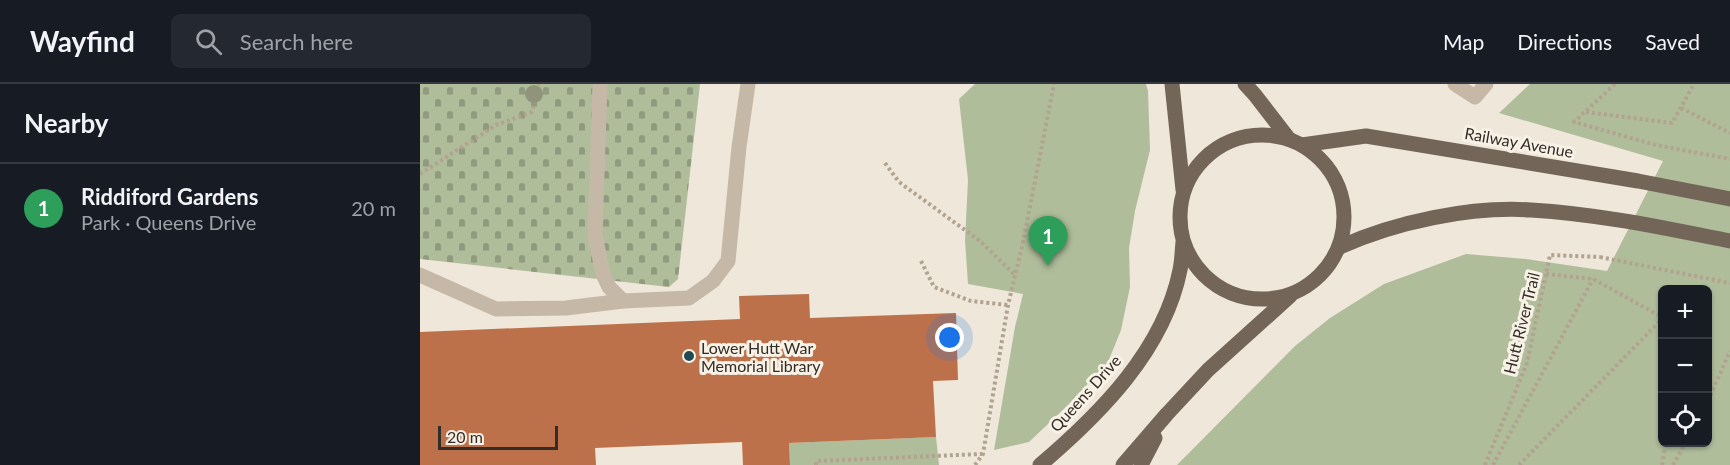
<!DOCTYPE html>
<meta charset="utf-8">
<style>
body{margin:0;font-family:Lato,sans-serif;background:#242831;color:#f1f3f6}
.controls{position:absolute;right:18px;bottom:18px;display:grid;overflow:hidden;border-radius:9px;box-shadow:0 2px 4px #0004}
.controls button{width:54px;height:54px;display:grid;place-items:center;padding:0;border:0;border-bottom:2px solid #363941;background:#171b24;color:#f1f3f6;font:30px sans-serif}
.scale{position:absolute;left:18px;bottom:15px;width:120px;box-sizing:border-box;padding-left:6px;border:3px solid #332c27;border-top:0;font-size:16px;line-height:21px;white-space:nowrap;color:#332c27;-webkit-text-stroke:4px #f8f1e6;paint-order:stroke}
.you{position:absolute;left:530px;top:254px;width:21px;height:21px;margin:-15px;border:4px solid #fff;border-radius:50%;background:#1a73e8;box-shadow:0 0 0 9px #1a73e833}
.badge{display:grid;place-items:center;width:39px;height:39px;border-radius:50%;background:#ea580c;color:#fff;font-size:20px;font-weight:700}
.pin{position:absolute;translate:-50% -50px;filter:drop-shadow(0 2px 3px #0008)}
.pin::after{content:'';position:absolute;top:32px;width:21px;height:18px;background:inherit;clip-path:polygon(0 0,100% 0,50% 100%)}
.list{margin:0;padding:0;list-style:none}
h2{display:flex;justify-content:space-between;align-items:center;height:78px;margin:0;padding:0 24px;font-size:26px}
h2 small{font-size:20px;font-weight:400;color:#9ea1a6}
.list li{display:grid;grid-template-columns:39px 1fr auto;gap:18px;align-items:center;box-sizing:border-box;height:90px;padding:0 24px;border-top:2px solid #363941}
.list b{display:block;font-size:22px;white-space:nowrap}
.list p{margin:0;font-size:20px;white-space:nowrap;color:#9ea1a6}
.list em{font-size:20px;font-style:normal;color:#9ea1a6}
.icon{flex:none;width:33px;height:33px;fill:none;stroke:currentColor;stroke-width:2;stroke-linecap:round;stroke-linejoin:round}
.map{position:relative;flex:none;width:1310px;height:381px;overflow:hidden}
header{display:flex;align-items:center;gap:36px;box-sizing:border-box;height:84px;padding:0 30px;background:#171b24;border-bottom:2px solid #363941}
header strong{font-size:28px}
nav{display:flex;gap:33px;margin-inline-start:auto;font-size:21px}
.search{width:420px;height:54px;background:#242831;display:flex;align-items:center;gap:15px;box-sizing:border-box;padding:0 21px;border-radius:9px;color:#9ea1a6;font-size:22px}
main{display:flex}
aside{flex:1;background:#171b24}
.map>svg:first-child{display:block}
.cemetery{fill:url(#cemetery-stones)}
.green{fill:#afbd9b;fill-rule:evenodd}
.building{fill:#bd714a}
.lines{fill:none;stroke-linecap:round;stroke-linejoin:round}
.path{stroke:#b2a391;stroke-width:4;stroke-dasharray:3 3;stroke-linecap:butt}
.minor{stroke:#c6b8a7;stroke-width:15}
.major{stroke:#746559;stroke-width:15}
.path-bridge{stroke:#b2a391;stroke-width:4;stroke-dasharray:3 3;stroke-linecap:butt}
.tree{fill:#8f947b}
.poi-dot{fill:#204a52;stroke:#f8f1e6;stroke-width:2}
.labels{text-anchor:middle;dominant-baseline:central;stroke-width:6;stroke-linejoin:round;paint-order:stroke}
.street-label{font-size:16px;fill:#332c27;stroke:#f8f1e6}
.poi-label{font-size:16px;fill:#332c27;stroke:#f8f1e6;text-anchor:start}
</style>
<header>
<strong>Wayfind</strong>
<div class="search"><svg class="icon" aria-label="search" viewBox="0 0 24 24"><circle cx="10" cy="10" r="6"/><path d="M15 15l6 6"/></svg>Search here</div>
<nav><a>Map</a><a>Directions</a><a>Saved</a></nav>
</header>
<main>
<aside>
<h2>Nearby<small></small></h2>
<ul class="list">
<li><span class="badge" style="background:#2e9e5b">1</span><div><b>Riddiford Gardens</b><p>Park · Queens Drive</p></div><em>20 m</em></li>
</ul>
</aside>
<div class="map">
<svg width="1310" height="381" viewBox="0 0 1310 381">
<defs>
<pattern id="cemetery-stones" width="16" height="16" patternUnits="userSpaceOnUse" patternTransform="scale(1.5)"><rect width="16" height="16" fill="#afbd9b"/><path d="M2 7V4a2 2 0 0 1 4 0v3zM10 15v-3a2 2 0 0 1 4 0v3z" fill="#8f9a7e"/></pattern>
</defs>
<rect width="100%" height="100%" fill="#efe7da"/>
<polygon class="cemetery" points="0,0 280,0 258,195 249,203 0,175"/>
<g class="green">
<polygon points="555,0 726,0 728,7 730,66 715,127 709,164 710,203 701,246 688,278 648,321 609,358 574,366 595,243 603,210 548,200 545,156 548,96 539,15"/>
<path d="M1110,0H1310V381H757L875,262L910,234L964,200L1046,170L1106,175L1187,187L1243,77L1079,29ZM1242,206H1288V358H1242Z"/>
<polygon points="516,353 519,381 370,381 369,359"/>
</g>
<polygon class="building" points="389,210 390,234 536,229 538,296 513,297 516,353 369,359 370,381 323,381 322,358 175,364 176,381 0,381 0,248 320,235 319,212"/>
<g class="lines">
<g class="path">
<polyline points="1195,0 1154,38 1236,61 1310,75"/>
<polyline points="1261,24 1310,49"/>
<polyline points="1166,28 1252,39 1274,0"/>
<polyline points="465,79 479,98 560,157 595,191"/>
<polyline points="0,90 76,41 112,28 119,0"/>
<polyline points="501,177 514,203 551,217 588,221"/>
<polyline points="1126,190 1173,195 1242,233"/>
<polyline points="1273,206 1274,204"/>
<polyline points="1288,317 1310,267"/>
<polyline points="396,381 396,377 562,370"/>
<polyline points="555,381 563,370 588,221 602,163 634,0"/>
<polyline points="1065,381 1107,279 1130,171 1180,173"/>
<polyline points="1073,381 1173,195"/>
<polyline points="1099,381 1242,235"/>
<polyline points="1242,381 1246,358"/>
<polyline points="1253,381 1266,358"/>
</g>
<g class="minor">
<polyline points="180,0 175,151 183,190 189,203 203,217 269,214 293,197 308,177 319,63 328,0"/>
<polyline points="1035,0 1055,13 1066,0"/>
<polyline points="0,191 76,225 146,224 203,217"/>
</g>
<g class="major">
<polyline points="752,0 763,106"/>
<polyline points="825,0 835,11 869,55"/>
<circle cx="842" cy="133" r="82"/>
<polyline points="882,61 946,52 1218,97 1310,115"/>
<path d="M920,163C975,138 1051,122 1111,126C1179,130 1244,144 1310,157"/>
<path d="M620,381C680,330 744,266 760,186C762,177 762,167 763,158"/>
<polyline points="703,381 747,330 788,286 870,212"/>
<polyline points="721,381 735,354"/>
</g>
<polyline class="path-bridge" points="1180,173 1310,199"/>
</g>
<circle class="tree" cx="114" cy="10" r="9"/>
<circle class="poi-dot" cx="269" cy="272" r="6"/>
<g class="labels">
<g class="street-label">
<text transform="translate(1099 58) rotate(10)">Railway Avenue</text>
<text transform="translate(1101 239) rotate(-76)">Hutt River Trail</text>
<text transform="translate(665 309) rotate(-48)">Queens Drive</text>
</g>
<g class="poi-label">
<text x="281" y="263">Lower Hutt War<tspan x="281" dy="18">Memorial Library</tspan></text>
</g>
</g>
</svg>
<div class="controls">
<button>+</button>
<button>−</button>
<button><svg class="icon" aria-label="locate" viewBox="0 0 24 24"><circle cx="12" cy="12" r="6"/><path d="M12 2v4M12 18v4M2 12h4M18 12h4"/></svg></button>
</div>
<div class="scale">20 m</div>
<div class="you"></div>
<div class="pin badge" style="left:628px;top:182px;background:#2e9e5b">1</div>
</div>
</main>
